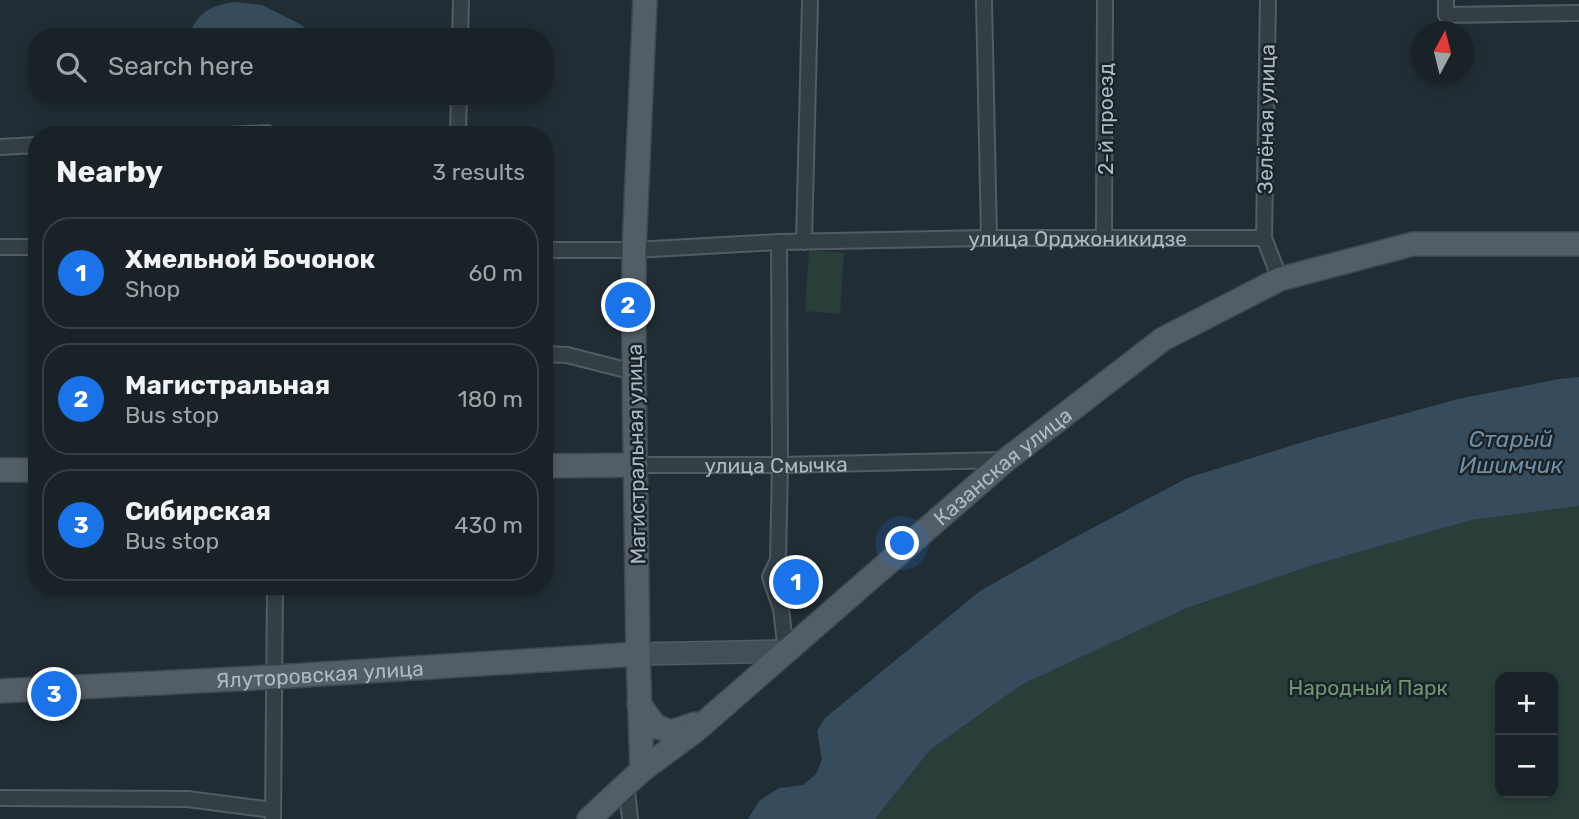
<!DOCTYPE html>
<meta charset="utf-8">
<style>
body{margin:0;font-family:Rubik,sans-serif;background:#262f33;color:#f1f3f6}
.controls{position:absolute;right:21px;bottom:21px;display:grid;overflow:hidden;border-radius:14px;box-shadow:0 4px 10px #0003}
.controls button{width:63px;height:63px;display:grid;place-items:center;padding:0;border:0;border-bottom:2px solid #373f44;background:#192227;color:#f1f3f6;font:35px sans-serif}
.compass{position:absolute;left:1411px;top:21px;width:63px;height:63px;border-radius:50%;background:#192227;box-shadow:0 4px 10px #0003;rotate:7deg}
.you{position:absolute;left:903px;top:544px;width:24px;height:24px;margin:-18px;border:5px solid #fff;border-radius:50%;background:#1a73e8;box-shadow:0 0 0 10px #1a73e833}
.badge{display:grid;place-items:center;width:46px;height:46px;border-radius:50%;background:#1a73e8;color:#fff;font-size:23px;font-weight:700}
.pin{position:absolute;translate:-50% -50%;border:4px solid #fff;box-shadow:0 2px 7px #0006}
.list{margin:0;padding:0;list-style:none}
h2{display:flex;justify-content:space-between;align-items:center;height:91px;margin:0;padding:0 28px;font-size:30px}
h2 small{font-size:23px;font-weight:400;color:#9fa4a7}
.list li{display:grid;grid-template-columns:46px 1fr auto;gap:21px;align-items:center;box-sizing:border-box;height:112px;margin:0 14px 14px;padding:0 14px;border:2px solid #373f44;border-radius:28px}
.list b{display:block;font-size:26px;white-space:nowrap}
.list p{margin:0;font-size:23px;white-space:nowrap;color:#9fa4a7}
.list em{font-size:23px;font-style:normal;color:#9fa4a7}
.icon{flex:none;width:38px;height:38px;fill:none;stroke:currentColor;stroke-width:2;stroke-linecap:round;stroke-linejoin:round}
.map{position:relative;flex:none;width:1579px;height:819px;overflow:hidden}
.search{position:absolute;background:#192227;box-shadow:0 4px 10px #0003;left:28px;top:28px;width:525px;height:77px;display:flex;align-items:center;gap:18px;box-sizing:border-box;padding:0 24px;border-radius:28px;color:#9fa4a7;font-size:26px}
.panel{position:absolute;background:#192227;box-shadow:0 4px 10px #0003;left:28px;top:126px;width:525px;height:469px;border-radius:28px}
.map>svg:first-child{display:block}
.green{fill:#293d39;fill-rule:evenodd}
.water{fill:#364b5b}
.lines{fill:none;stroke-linecap:round;stroke-linejoin:round}
.street-casing{stroke:#525c63;stroke-width:18}
.secondary-casing{stroke:#525c63;stroke-width:24}
.primary-casing{stroke:#3e474f;stroke-width:26}
.street{stroke:#343e45;stroke-width:14}
.secondary{stroke:#424e58;stroke-width:21}
.primary{stroke:#525d65;stroke-width:23}
.labels{text-anchor:middle;dominant-baseline:central;stroke-width:5;stroke-linejoin:round;paint-order:stroke}
.street-label{font-size:21px;fill:#aeb9c2;stroke:#1a232a}
.park-label{font-size:21px;fill:#709671;stroke:#1a232a}
.water-label{font-size:23px;font-style:italic;fill:#708fa4;stroke:#1a232a}
</style>
<div class="map">
<svg width="1579" height="819" viewBox="0 0 1579 819">
<rect width="100%" height="100%" fill="#212d34"/>
<g class="green">
<polygon points="809,250 844,253 840,314 805,311"/>
<path d="M1579,506V819H875L930,750L1021,685L1187,608L1310,566L1472,520ZM1500,677H1553V793H1500Z"/>
</g>
<g class="water">
<path d="M234,2L262,5L302,25L314,37H187C200,12 206,7 234,2Z"/>
<polygon points="1579,377 1579,506 1472,520 1310,566 1187,608 1021,685 930,750 875,819 748,819 759,801 779,788 803,785 816,774 822,760 817,731 825,718 980,591 1070,540 1187,478 1316,438 1458,399 1559,379"/>
</g>
<g class="lines">
<g class="street-casing">
<g id="street">
<polyline points="984,0 989,238"/>
<polyline points="1446,0 1446,15 1579,13"/>
<polyline points="460,37 461,0"/>
<polyline points="227,135 267,133 267,135"/>
<polyline points="458,135 459,96"/>
<polyline points="0,147 37,145"/>
<polyline points="1104,238 1105,0"/>
<polyline points="1264,238 1268,0"/>
<polyline points="779,242 780,465 778,560 770,577 781,609 786,651"/>
<polyline points="804,242 810,0"/>
<polyline points="0,247 37,247"/>
<path id="s1" d="M544,250H634L779,242L989,238H1264L1280,279"/>
<polyline points="544,354 567,355 634,372"/>
<path id="s2" d="M636,465H780L1005,460"/>
<polyline points="0,798 187,799 273,810"/>
<polyline points="273,818 275,586"/>
<polyline points="630,819 627,790 631,784"/>
</g>
</g>
<g class="secondary-casing">
<polyline id="secondary" points="638,654 786,651"/>
</g>
<g class="primary-casing">
<g id="primary">
<polyline points="544,466 636,465"/>
<polyline points="0,470 37,470"/>
<path id="s3" d="M0,691L274,677L638,654"/>
<polyline points="639,704 655,726 671,732 695,724"/>
<polyline points="642,770 638,654 634,372 634,250 645,0"/>
<path id="s4" d="M589,819L642,770L695,731L1006,460L1163,339L1280,279L1413,244H1579"/>
</g>
</g>
<use href="#street" class="street"/>
<use href="#secondary" class="secondary"/>
<use href="#primary" class="primary"/>
</g>
<g class="labels">
<g class="street-label">
<text transform="translate(1105 119) rotate(-90)">2-й проезд</text>
<text transform="translate(1266 119) rotate(-89)">Зелёная улица</text>
<text stroke="none"><textPath href="#s1" startOffset="534">улица Орджоникидзе</textPath></text>
<text transform="translate(636 454) rotate(-91)">Магистральная улица</text>
<text stroke="none"><textPath href="#s2" startOffset="140">улица Смычка</textPath></text>
<text stroke="none"><textPath href="#s4" startOffset="544">Казанская улица</textPath></text>
<text stroke="none"><textPath href="#s3" startOffset="320">Ялуторовская улица</textPath></text>
</g>
<g class="park-label">
<text x="1368" y="687">Народный Парк</text>
</g>
<g class="water-label">
<text x="1511" y="439">Старый<tspan x="1511" dy="26">Ишимчик</tspan></text>
</g>
</g>
</svg>
<div class="controls">
<button>+</button>
<button>−</button>
</div>
<svg class="compass" viewBox="-18 -18 36 36"><path d="M0-13l5 13h-10z" fill="#e53935"/><path d="M0 13l5-13h-10z" fill="#9fa4a7"/></svg>
<div class="you"></div>
<div class="pin badge" style="left:796px;top:582px">1</div>
<div class="pin badge" style="left:628px;top:305px">2</div>
<div class="pin badge" style="left:54px;top:694px">3</div>
<div class="search"><svg class="icon" aria-label="search" viewBox="0 0 24 24"><circle cx="10" cy="10" r="6"/><path d="M15 15l6 6"/></svg>Search here</div>
<section class="panel">
<h2>Nearby<small>3 results</small></h2>
<ul class="list">
<li><span class="badge">1</span><div><b>Хмельной Бочонок</b><p>Shop</p></div><em>60 m</em></li>
<li><span class="badge">2</span><div><b>Магистральная</b><p>Bus stop</p></div><em>180 m</em></li>
<li><span class="badge">3</span><div><b>Сибирская</b><p>Bus stop</p></div><em>430 m</em></li>
</ul>
</section>
</div>
